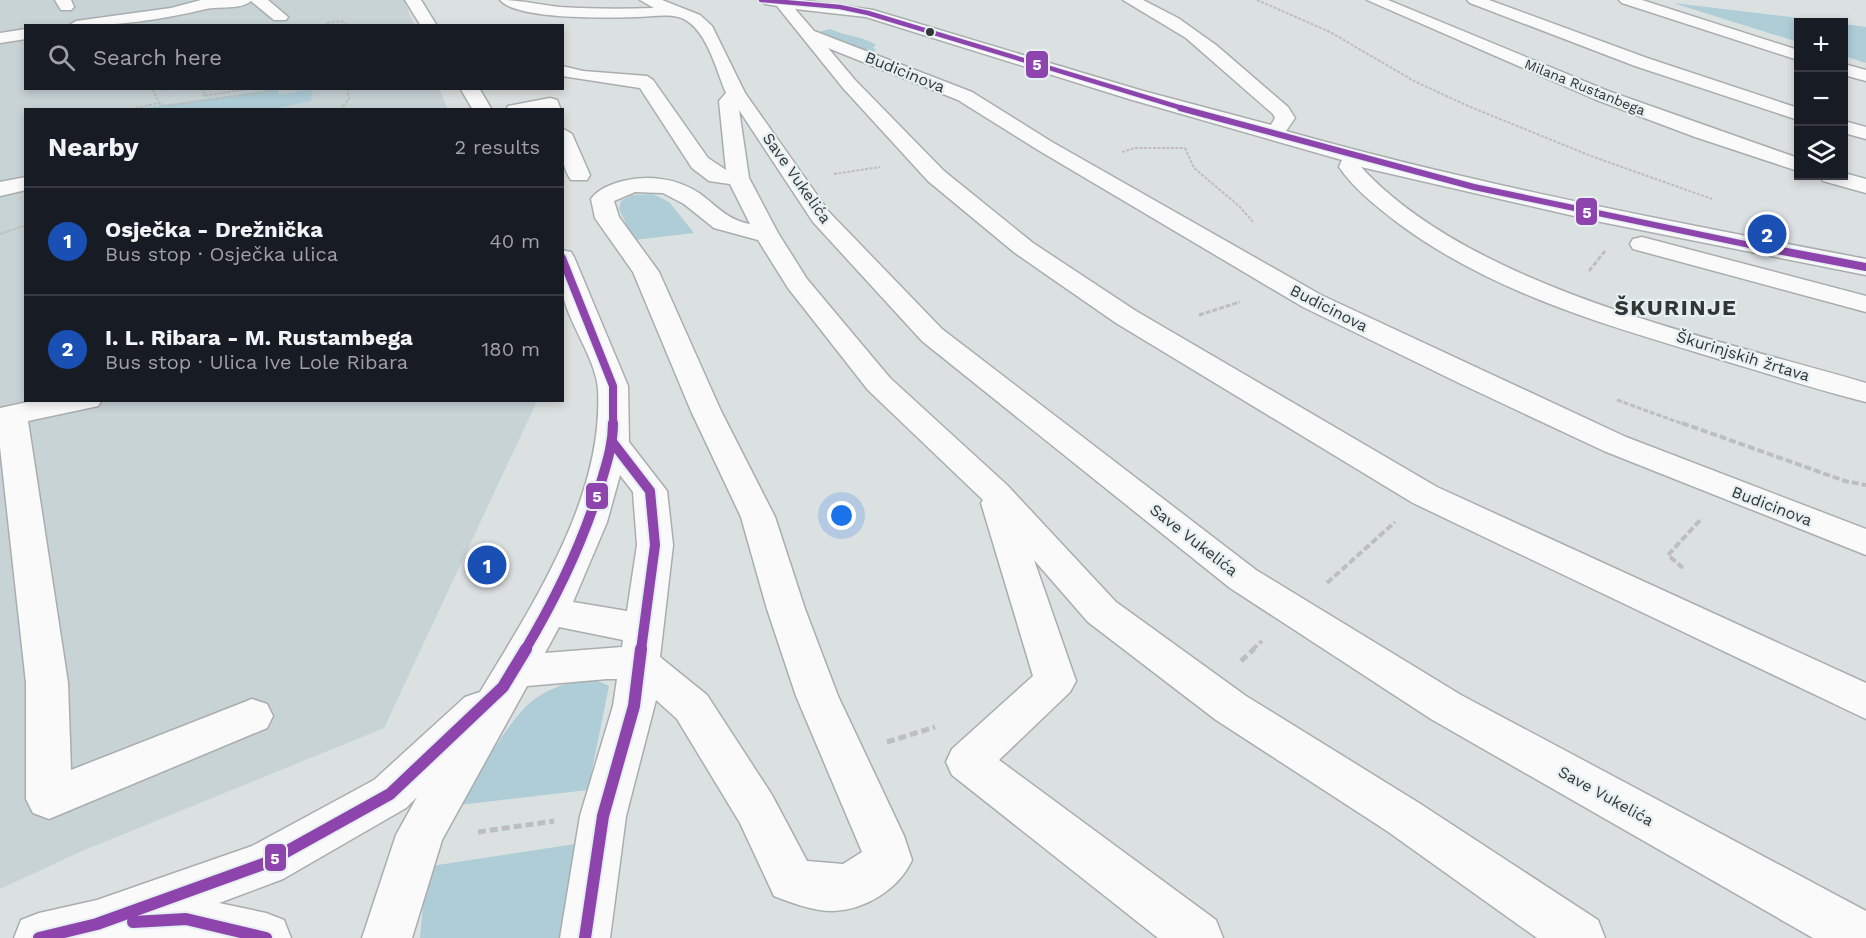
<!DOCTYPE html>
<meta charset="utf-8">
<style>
body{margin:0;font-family:"Work Sans",sans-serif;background:#20242c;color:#f1f3f6}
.controls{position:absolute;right:18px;top:18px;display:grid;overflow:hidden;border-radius:0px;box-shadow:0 3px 9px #0003}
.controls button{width:54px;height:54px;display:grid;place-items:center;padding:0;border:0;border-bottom:2px solid #363941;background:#171b24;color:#f1f3f6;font:30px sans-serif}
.you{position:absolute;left:842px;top:516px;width:21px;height:21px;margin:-15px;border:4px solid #fff;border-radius:50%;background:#1a73e8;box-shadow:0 0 0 9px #1a73e833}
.badge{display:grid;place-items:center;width:39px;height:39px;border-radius:50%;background:#6e7272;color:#fff;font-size:20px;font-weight:700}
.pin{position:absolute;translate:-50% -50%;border:3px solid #fff;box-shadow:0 2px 6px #0006}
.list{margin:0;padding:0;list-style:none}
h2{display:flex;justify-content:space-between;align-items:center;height:78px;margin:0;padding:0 24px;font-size:26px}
h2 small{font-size:20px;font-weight:400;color:#9ea1a6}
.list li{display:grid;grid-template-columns:39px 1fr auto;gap:18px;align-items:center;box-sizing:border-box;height:108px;padding:0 24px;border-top:2px solid #363941}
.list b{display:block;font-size:22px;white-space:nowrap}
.list p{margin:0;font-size:20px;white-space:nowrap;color:#9ea1a6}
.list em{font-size:20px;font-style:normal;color:#9ea1a6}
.icon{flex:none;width:33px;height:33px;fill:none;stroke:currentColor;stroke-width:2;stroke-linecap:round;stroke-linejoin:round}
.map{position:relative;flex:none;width:1866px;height:938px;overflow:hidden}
.search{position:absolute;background:#171b24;box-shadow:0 3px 9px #0003;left:24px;top:24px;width:540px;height:66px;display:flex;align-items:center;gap:15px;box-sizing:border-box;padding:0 21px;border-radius:0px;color:#9ea1a6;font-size:22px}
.panel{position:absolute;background:#171b24;box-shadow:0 3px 9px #0003;left:24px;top:108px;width:540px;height:294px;border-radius:0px}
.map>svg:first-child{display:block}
.built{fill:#c8d3d6}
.green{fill:#aecdd7}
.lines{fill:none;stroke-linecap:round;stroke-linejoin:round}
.minor-casing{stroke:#aaadae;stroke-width:3}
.path-far3{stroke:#bcbebf;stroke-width:2;stroke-dasharray:3 1.5;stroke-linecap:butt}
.path-far2{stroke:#bcbebf;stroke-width:3;stroke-dasharray:5 2;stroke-linecap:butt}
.path-far1{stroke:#bcbebf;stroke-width:4;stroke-dasharray:7 3;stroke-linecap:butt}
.path{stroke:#bcbebf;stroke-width:5;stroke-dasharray:8 4;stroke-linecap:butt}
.minor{fill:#fafafa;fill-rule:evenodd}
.bus-1-far4-casing{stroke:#e6eff2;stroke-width:7}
.bus-1-far3-casing{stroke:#e6eff2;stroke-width:9}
.bus-1-far2-casing{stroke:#e6eff2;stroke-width:11}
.bus-1-far1-casing{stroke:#e6eff2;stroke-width:14}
.bus-1-casing{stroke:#e6eff2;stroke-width:16}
.bus-1-far4{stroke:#8e44ad;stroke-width:4.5}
.bus-1-far3{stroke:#8e44ad;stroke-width:6}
.bus-1-far2{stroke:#8e44ad;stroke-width:8}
.bus-1-far1{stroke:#8e44ad;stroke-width:10}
.bus-1{stroke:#8e44ad;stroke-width:12}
.bus-dot{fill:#333637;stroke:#e6eff2;stroke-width:2}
.labels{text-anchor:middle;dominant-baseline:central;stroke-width:4.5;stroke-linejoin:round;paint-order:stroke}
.far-street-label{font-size:14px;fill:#333637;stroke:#e6eff2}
.street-label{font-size:16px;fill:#333637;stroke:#e6eff2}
.district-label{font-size:22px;font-weight:bold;letter-spacing:1.5px;fill:#333637;stroke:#e6eff2}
.line-badge{stroke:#e6eff2;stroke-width:2}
.badge-label{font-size:16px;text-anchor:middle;font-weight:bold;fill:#fff}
</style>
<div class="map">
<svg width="1866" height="938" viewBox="0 0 1866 938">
<rect width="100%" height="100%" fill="#dbe0e1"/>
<polygon class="built" points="0,0 404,0 414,25 26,26 26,88 439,89 448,109 26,110 26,400 537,401 384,728 82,851 0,889"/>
<g class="green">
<polygon points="1673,3 1832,22 1798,22 1798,42"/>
<polygon points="1844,24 1866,27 1866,63 1844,56"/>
<path d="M830,29C845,36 862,36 876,45L873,47L876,51L865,54L818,32Z"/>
<polygon points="278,89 279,95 313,89 311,101 269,110 136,109"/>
<polygon points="653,194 669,202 694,233 634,240 619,209 621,201 632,195"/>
<path d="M579,679L598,681L609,686L588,790L459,805C479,775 506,723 532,701C546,690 562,685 579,679Z"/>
<polygon points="575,844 561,938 420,938 423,906 431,866"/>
</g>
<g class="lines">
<g class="minor-casing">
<g id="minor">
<polygon points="55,0 71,0 74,7 71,10 61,10"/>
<path d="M201,0H268L288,17L286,20H274L251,1C241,10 219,6 206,9C160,20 116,26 68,26L76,21L171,8Z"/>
<polygon points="405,0 421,0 437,26 421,26"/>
<path d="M500,0C521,0 540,5 560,7C591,9 623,9 654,8L640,0H662L700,15L712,26L745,93L829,212L942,329L1256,570L1461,695L1866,911V938H1813L1431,719L1230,588L922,341L813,222L739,110L749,178L778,233L807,279L890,378L1007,485L1116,602L1246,696L1419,803L1598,920L1605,938H1537L1387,831L1216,720L1088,622L1034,560L1076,681L1070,692L999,760L1216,920L1223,938H1158L952,775L946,762L952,749L1033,676L981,503L983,500L868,390L788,288L758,240L714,228L684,204L663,193L635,192L614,201L619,217L659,272L721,411L775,517L805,609L838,696L904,836L912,860C899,889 865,910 833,911C813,911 792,903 774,896L740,823L677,719L656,700L626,816L610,938H560L580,816L613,706L617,679H607L527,686L442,840L412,938H362L396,835L417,797L406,808L283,879L219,903L266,913L284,920L291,938H14L21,920L39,913L97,900L252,846L374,780L465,697L480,692C533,604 604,497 598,389C596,359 567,321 562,291C561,278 562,263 562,250L571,252L574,257L628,386L629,442L667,491L673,545L660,657L707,695L772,795L807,861L843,864L862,852L796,696L767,609L741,517L691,411L633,272L595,218L591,199C598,189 611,184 623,181C648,175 676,178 699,193C717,206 727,220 750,224L730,184L709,181L692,168L640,88L562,76V66L583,71L647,76L653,80L708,158L726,170L719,101L726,93C717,72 709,38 690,23C676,11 654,17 636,17C609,18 517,20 500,0ZM620,475L633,492L637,545L627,611L573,602L607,522ZM559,627L623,640L622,647L545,653Z"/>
<path d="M799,0L873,10L1143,91L1271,125L1275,118L1273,114L1186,38L1123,0H1143L1178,18L1216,45L1288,107L1295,118L1286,131C1477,185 1672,222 1866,259V275L1596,221L1361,167C1473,289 1710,337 1866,383V402C1818,390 1770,374 1722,360C1610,326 1493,294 1398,223C1377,207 1354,189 1339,167L1342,160L1129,99L866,17L795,9L814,31L972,92L1052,142L1321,295L1626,437L1866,529V555L1604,451L1459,383L1303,307L1038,150L958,100L828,48L855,80L944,171L1033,243L1136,311L1437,487L1866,683V719L1413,503L1116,323L1015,253L928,181L843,88L777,6L765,4L762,1Z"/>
<polygon points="1367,0 1388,0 1608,91 1798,158 1798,171 1695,137 1594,99"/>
<polygon points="1467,0 1489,0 1647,58 1798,108 1798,120 1635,66 1470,3"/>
<polygon points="1619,0 1642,0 1798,50 1798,60 1622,3"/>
<polygon points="26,29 26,39 0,43 0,33"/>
<polygon points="1844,64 1866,70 1866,81 1844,75"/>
<polygon points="460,88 479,88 492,110 473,110"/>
<polygon points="550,98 557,100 561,110 506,110 508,106"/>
<polygon points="1844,121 1866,127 1866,139 1844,133"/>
<path d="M562,128L572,134L590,175L587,180H571C560,164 562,146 562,128Z"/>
<polygon points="1844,173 1866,179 1866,193 1823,181 1820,176 1844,176"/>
<polygon points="26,177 26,190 0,196 0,182"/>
<polygon points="1642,237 1866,296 1866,312 1633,249 1630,244 1633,239"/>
<polygon points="37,400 102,400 98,406 28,421 68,683 71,770 252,699 267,704 273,716 267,728 49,819 33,813 26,799 26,683 0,447 0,408"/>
</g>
</g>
<g class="path-far3">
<polyline points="1257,0 1330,32 1414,81 1468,106 1591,156 1712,199"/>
<polyline points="327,26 326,23 342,21 347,26"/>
<polyline points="203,88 204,96 252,88"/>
<polyline points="166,90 175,88"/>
<polyline points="159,103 164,106 271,91 270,88"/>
<polyline points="127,110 159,103 152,88"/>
<polyline points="340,110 349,99 347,88"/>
<polyline points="1185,148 1194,168 1239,206 1254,223"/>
<polyline points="1122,152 1135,148 1185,148"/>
<polyline points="834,174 880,167"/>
<polyline points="0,234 26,225"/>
</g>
<g class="path-far2">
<polyline points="1589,271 1605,251"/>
<polyline points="1199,315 1240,302"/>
<polyline points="1617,400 1686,425"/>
</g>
<g class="path-far1">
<polyline points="1682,423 1845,481 1866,485"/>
<polyline points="1683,568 1668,555 1702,518"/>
<polyline points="1327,583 1395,522"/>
<polyline points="1252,650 1262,641"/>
</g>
<g class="path">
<polyline points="1241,661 1254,649"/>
<polyline points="887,742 935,727"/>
<polyline points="478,832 554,821"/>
</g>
<use href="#minor" class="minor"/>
<g class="bus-1-far4-casing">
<polyline id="bus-1-far4" points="761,0 840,7 868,13 1185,109"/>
</g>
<g class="bus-1-far3-casing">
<polyline id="bus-1-far3" points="1180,108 1474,187 1764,248"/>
</g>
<g class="bus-1-far2-casing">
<g id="bus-1-far2">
<polyline points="1756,246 1866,267"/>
<polyline points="562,258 613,386 613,425"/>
</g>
</g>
<g class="bus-1-far1-casing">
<g id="bus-1-far1">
<polyline points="613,443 650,491 655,545 641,650"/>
<path d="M525,650C556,598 582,545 600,486C606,465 613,446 613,423"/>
</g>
</g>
<g class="bus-1-casing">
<g id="bus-1">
<polyline points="133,922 186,919 266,938"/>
<polyline points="39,938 97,924 266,863 390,794 503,687 526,649"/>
<polyline points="585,938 603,816 634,706 641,649"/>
</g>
</g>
<use href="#bus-1-far4" class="bus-1-far4"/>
<use href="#bus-1-far3" class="bus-1-far3"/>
<use href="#bus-1-far2" class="bus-1-far2"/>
<use href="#bus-1-far1" class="bus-1-far1"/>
<use href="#bus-1" class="bus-1"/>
</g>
<circle class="bus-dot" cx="930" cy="32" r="5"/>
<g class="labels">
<g class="far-street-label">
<text transform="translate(1585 87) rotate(22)">Milana Rustanbega</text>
</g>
<g class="street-label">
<text transform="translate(905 72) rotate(22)">Budicinova</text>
<text transform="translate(797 178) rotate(55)">Save Vukelića</text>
<text transform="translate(1329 308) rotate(27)">Budicinova</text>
<text transform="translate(1743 356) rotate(17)">Škurinjskih žrtava</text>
<text transform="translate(1772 506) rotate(21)">Budicinova</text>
<text transform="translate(1194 540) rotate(38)">Save Vukelića</text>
<text transform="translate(1606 796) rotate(29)">Save Vukelića</text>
</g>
<g class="district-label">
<text x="1676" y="307">ŠKURINJE</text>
</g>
</g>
<g class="line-badge">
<rect x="1025" y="50" width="24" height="29" rx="6" fill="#8e44ad"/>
<rect x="1575" y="197" width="23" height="29" rx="6" fill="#8e44ad"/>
<rect x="585" y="482" width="24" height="28" rx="6" fill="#8e44ad"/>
<rect x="264" y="843" width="23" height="29" rx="6" fill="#8e44ad"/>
</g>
<g class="badge-label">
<text x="1037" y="70">5</text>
<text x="1587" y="218">5</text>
<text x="597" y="502">5</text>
<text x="275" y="864">5</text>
</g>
</svg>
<div class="controls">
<button>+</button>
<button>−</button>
<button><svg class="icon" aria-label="layers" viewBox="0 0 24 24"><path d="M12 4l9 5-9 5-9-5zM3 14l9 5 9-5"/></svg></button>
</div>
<div class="you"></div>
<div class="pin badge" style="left:487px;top:565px;background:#1a4fb4">1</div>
<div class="pin badge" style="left:1767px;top:234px;background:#1a4fb4">2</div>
<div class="search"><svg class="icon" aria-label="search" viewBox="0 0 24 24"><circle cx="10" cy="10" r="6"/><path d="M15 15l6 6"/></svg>Search here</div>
<section class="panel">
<h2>Nearby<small>2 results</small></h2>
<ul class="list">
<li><span class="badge" style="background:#1a4fb4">1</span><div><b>Osječka - Drežnička</b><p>Bus stop · Osječka ulica</p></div><em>40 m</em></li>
<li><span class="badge" style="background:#1a4fb4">2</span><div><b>I. L. Ribara - M. Rustambega</b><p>Bus stop · Ulica Ive Lole Ribara</p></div><em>180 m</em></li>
</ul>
</section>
</div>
